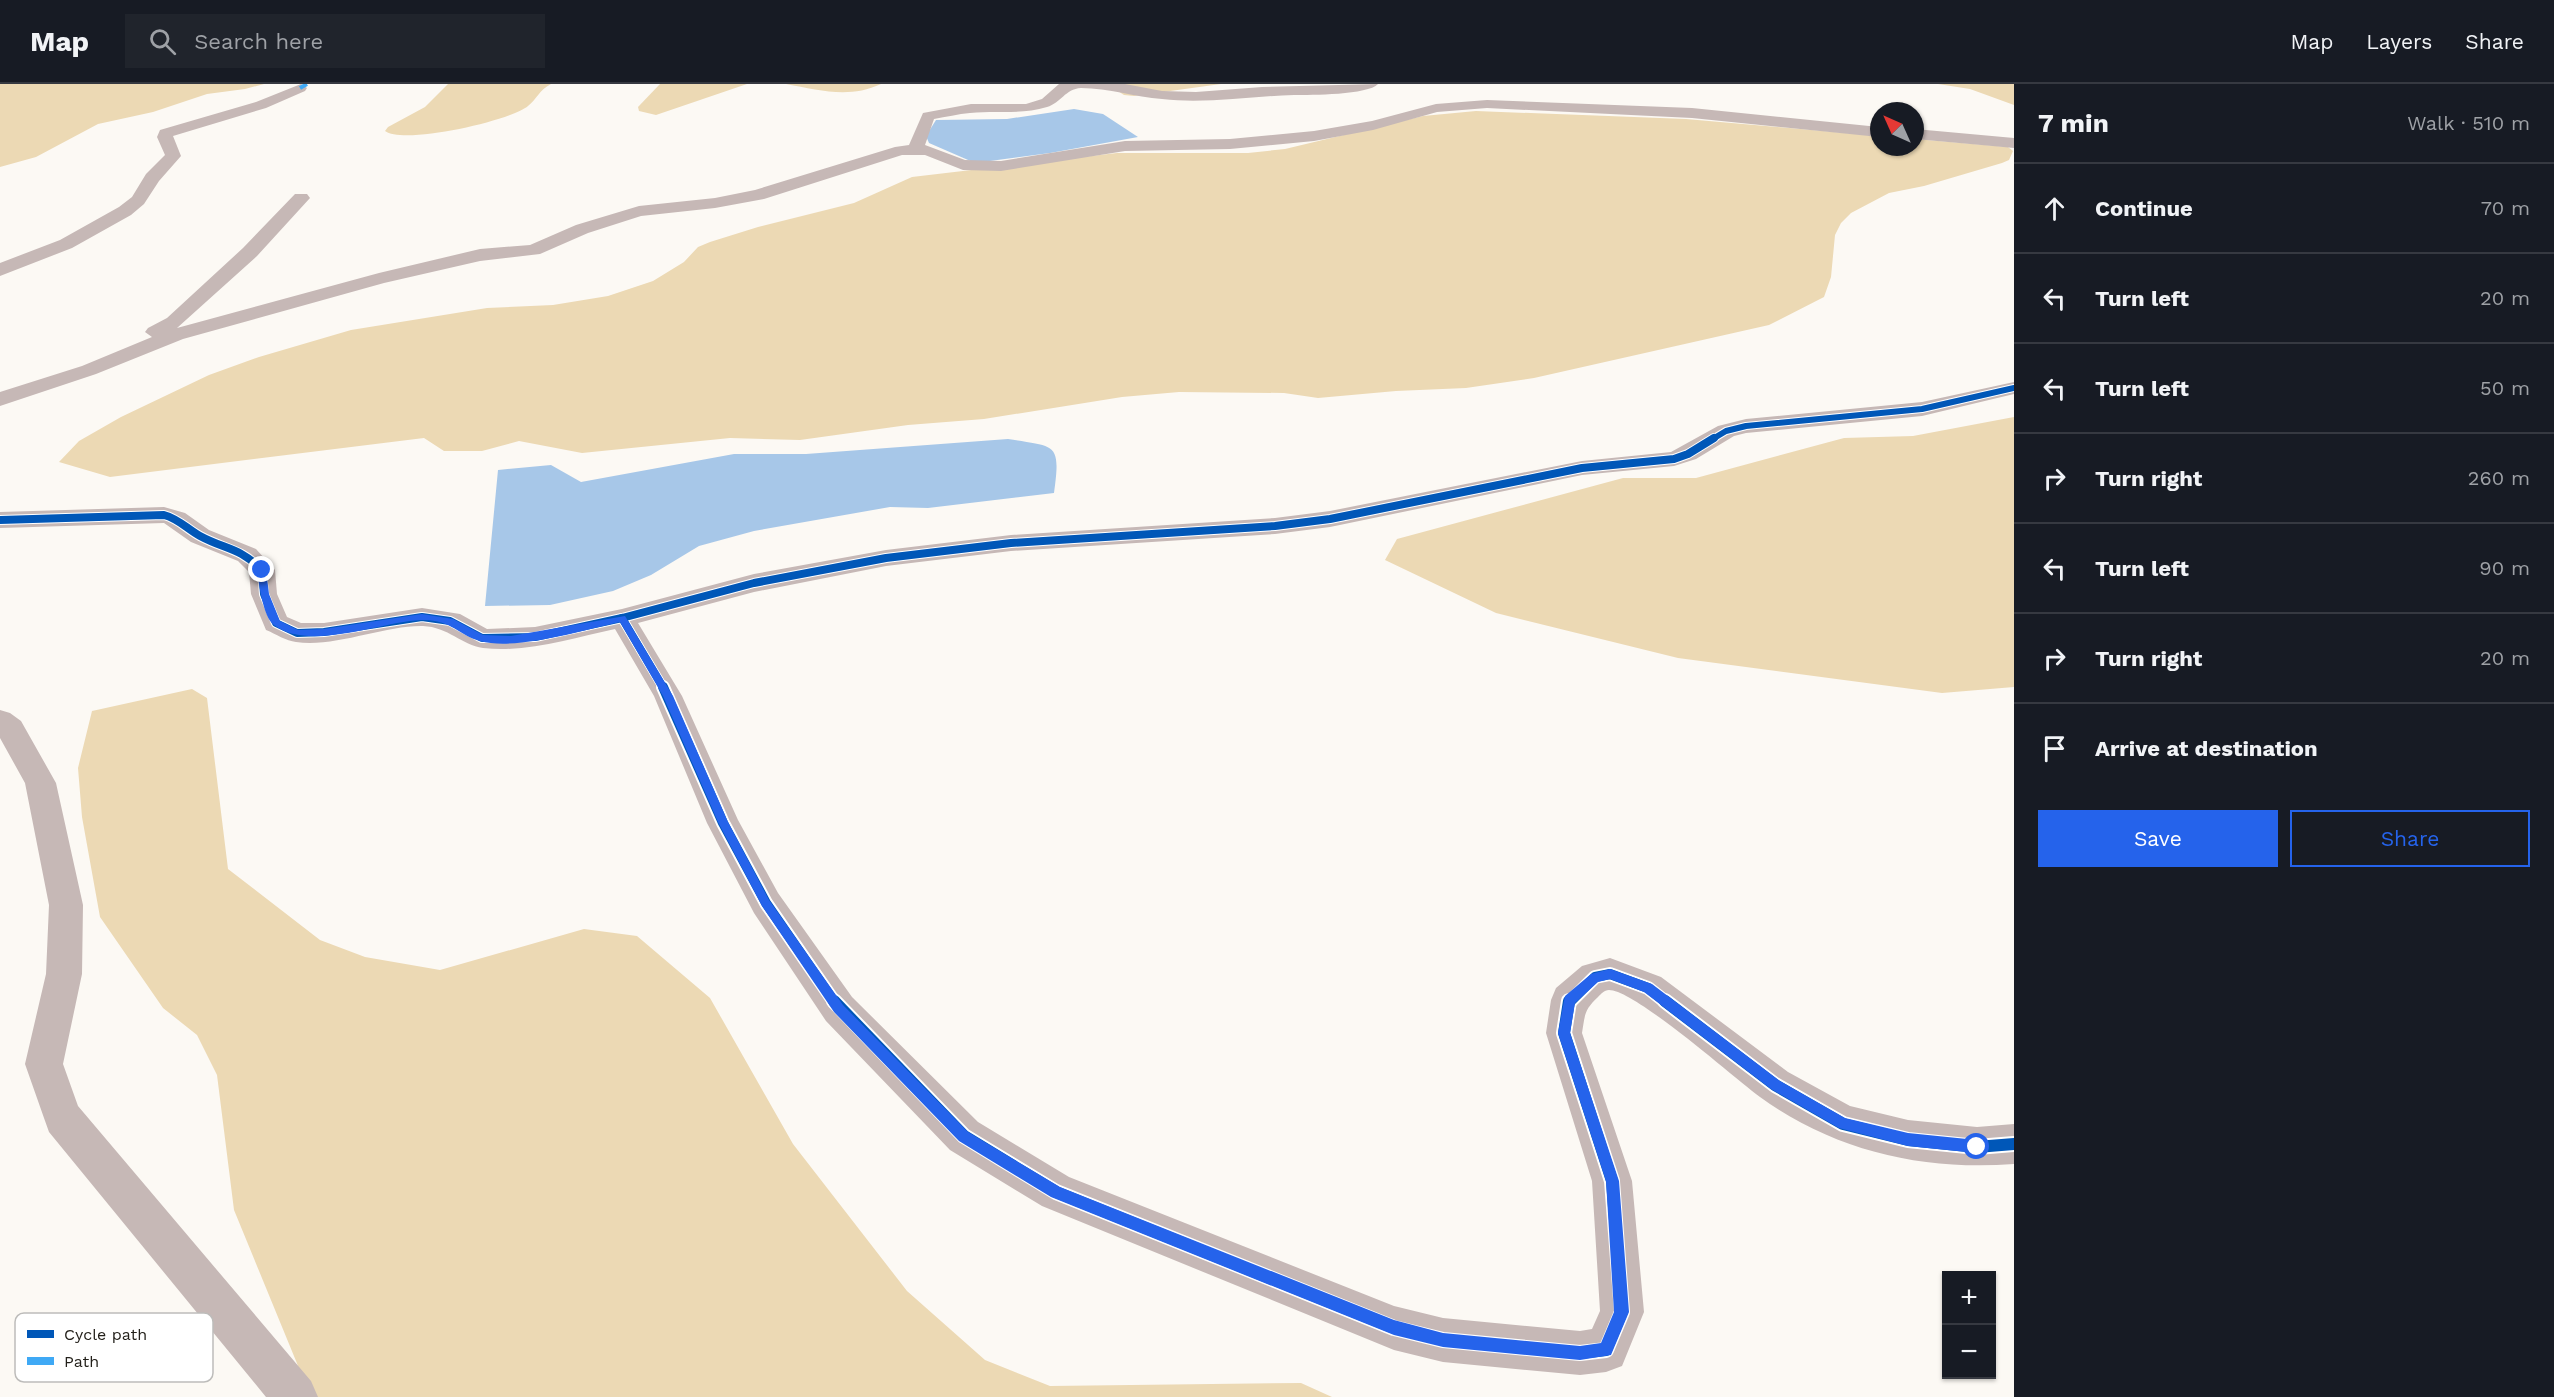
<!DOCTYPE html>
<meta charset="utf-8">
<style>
body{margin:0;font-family:"Work Sans",sans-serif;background:#20242c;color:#f1f3f6}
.controls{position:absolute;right:18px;bottom:18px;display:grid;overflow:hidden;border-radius:0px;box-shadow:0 2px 4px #0004}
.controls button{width:54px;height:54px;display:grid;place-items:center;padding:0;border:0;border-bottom:2px solid #363941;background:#171b24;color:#f1f3f6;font:30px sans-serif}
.compass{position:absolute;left:1870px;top:18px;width:54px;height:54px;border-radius:50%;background:#171b24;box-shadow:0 2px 4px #0004;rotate:315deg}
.stop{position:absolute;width:18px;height:18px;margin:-14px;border:4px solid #2563eb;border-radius:50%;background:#fff}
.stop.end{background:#2563eb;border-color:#fff;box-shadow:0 2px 6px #0008}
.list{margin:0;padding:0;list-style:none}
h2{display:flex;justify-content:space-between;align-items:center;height:78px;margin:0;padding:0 24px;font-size:26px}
h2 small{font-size:20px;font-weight:400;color:#9ea1a6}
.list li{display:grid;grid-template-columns:39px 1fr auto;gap:18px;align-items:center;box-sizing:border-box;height:90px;padding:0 24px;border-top:2px solid #363941}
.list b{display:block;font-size:22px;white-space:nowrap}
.list em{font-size:20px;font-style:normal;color:#9ea1a6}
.actions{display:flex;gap:12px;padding:18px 24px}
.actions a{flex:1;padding:14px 0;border:2px solid #2563eb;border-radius:0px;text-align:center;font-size:21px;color:#2563eb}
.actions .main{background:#2563eb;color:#fff}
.icon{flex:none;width:33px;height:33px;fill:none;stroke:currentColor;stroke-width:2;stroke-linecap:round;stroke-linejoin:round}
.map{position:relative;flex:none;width:2014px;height:1313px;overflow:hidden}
header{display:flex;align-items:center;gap:36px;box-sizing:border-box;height:84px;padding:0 30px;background:#171b24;border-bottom:2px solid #363941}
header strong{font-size:28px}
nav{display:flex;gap:33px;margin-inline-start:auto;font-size:21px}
.search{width:420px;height:54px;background:#20242c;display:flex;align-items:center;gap:15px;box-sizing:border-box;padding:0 21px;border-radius:0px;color:#9ea1a6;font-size:22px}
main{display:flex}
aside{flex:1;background:#171b24}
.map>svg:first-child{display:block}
.forest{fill:#ecd9b4}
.water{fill:#a7c7e8}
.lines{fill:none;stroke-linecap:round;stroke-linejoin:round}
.street{fill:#c6b8b6;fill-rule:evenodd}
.quiet{stroke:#3fa9f5;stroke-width:4;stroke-dasharray:8 4;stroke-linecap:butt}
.cycleway-far3-casing{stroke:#fff;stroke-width:8}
.cycleway-far2-casing{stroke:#fff;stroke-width:10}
.cycleway-far1-casing{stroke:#fff;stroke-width:14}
.cycleway-casing{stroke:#fff;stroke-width:16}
.cycleway-far3{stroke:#0057b8;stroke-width:6}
.cycleway-far2{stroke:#0057b8;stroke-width:8}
.cycleway-far1{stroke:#0057b8;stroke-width:10}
.cycleway{stroke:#0057b8;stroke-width:12}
.route{fill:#2563eb}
.key{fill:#fff;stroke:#bdbcba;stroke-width:1.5}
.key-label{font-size:16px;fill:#23201a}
</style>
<header>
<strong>Map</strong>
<div class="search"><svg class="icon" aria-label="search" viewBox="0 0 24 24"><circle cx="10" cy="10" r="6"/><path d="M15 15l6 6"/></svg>Search here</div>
<nav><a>Map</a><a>Layers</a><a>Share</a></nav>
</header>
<main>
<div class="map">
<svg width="2014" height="1313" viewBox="0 0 2014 1313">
<rect width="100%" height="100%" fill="#fcf9f4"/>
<g class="forest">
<polygon points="0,0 264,0 245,5 207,10 153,28 98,40 36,73 0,83"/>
<path d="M448,0H551C539,6 537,15 528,22C510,37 404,61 385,47L388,43L425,23Z"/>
<polygon points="660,0 747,0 656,31 639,27 638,23"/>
<path d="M786,0H881C849,15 819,6 786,0Z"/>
<polygon points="1107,0 1221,0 1134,12 1124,11"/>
<polygon points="1938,0 2014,0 2014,21 1970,5"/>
<polygon points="1476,27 1686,35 1879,52 1879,63 1915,63 1915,55 2008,63 2013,67 2009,76 2002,79 1924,102 1889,109 1851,129 1841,139 1835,151 1831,193 1824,213 1769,241 1534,294 1466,304 1396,307 1318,314 1284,309 1179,308 1122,313 984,335 908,341 800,356 730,354 582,369 519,357 482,367 444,367 424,354 110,393 59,378 79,357 121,333 209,291 259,273 351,246 487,224 553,221 608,212 653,197 684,178 698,163 710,158 758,143 854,119 912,93 1117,69 1248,69 1285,65 1423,32"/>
<polygon points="2014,333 2014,603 1942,609 1678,574 1496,529 1385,476 1397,455 1623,394 1696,394 1844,354 1913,352"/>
<polygon points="192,605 207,614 228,785 320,856 365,873 440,886 584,845 637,852 710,914 793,1060 907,1207 985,1276 1050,1302 1301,1299 1332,1313 303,1313 303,1294 234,1126 217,991 197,951 163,924 100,833 82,733 78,684 92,627"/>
</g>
<g class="water">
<polygon points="1074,25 1103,30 1138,53 1050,69 975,79 929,59 926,52 936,36 1007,35"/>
<path d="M1008,355C1056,363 1061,358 1054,409L928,424L890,423L754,447L699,462L651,491L613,507L550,521L485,522L498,386L551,381L581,398L734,370H806Z"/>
</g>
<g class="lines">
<g class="street">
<polygon points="301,0 307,4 305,7 266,24 173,52 181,72 159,97 144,120 131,131 72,164 0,192 0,179 60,156 119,123 132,113 146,90 165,71 157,53 160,46 256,18"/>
<path d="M1059,0H1125L1162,7L1196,8L1262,3L1378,0C1368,11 1311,11 1294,11C1251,12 1206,20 1162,15C1135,13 1109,4 1081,4C1065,5 1061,19 1047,23C1021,31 996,26 970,29C958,30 946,33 934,35L925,61L965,76L1001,77L1125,57L1230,55L1314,47L1372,37L1436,20L1487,16L1692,24L1879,43V53L1692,34L1487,24L1437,28L1373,46L1314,57L1230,65L1125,67L1001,87L963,86L925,71H902L764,115L715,124L641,132L588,149L540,170L480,177L384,199L183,255L96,290L0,322V308L82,282L152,253L145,248L148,244L167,234L243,164L295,110H307L310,114L257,172L177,244L379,189L480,165L530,161L576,141L639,122L715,114L755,106L895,63L909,61L923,29L971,20H1026L1042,15Z"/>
<polygon points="1915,45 2014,54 2014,64 1915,55"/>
<path d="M2014,298V310L1922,332L1746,349L1734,352L1696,375L1674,382L1582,391L1330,443L1275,450L1011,467L886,482L754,508L638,539L682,612L738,736L778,809L852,913L978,1038L1069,1093L1394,1222L1443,1234L1580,1247L1592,1245L1600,1227L1592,1097L1546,949L1551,916L1556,904L1582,882L1610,874L1661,893L1788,988L1850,1022L1908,1036L1977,1043L2014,1040V1080C1923,1087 1835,1067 1760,1013C1733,993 1635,906 1609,906C1604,906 1601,910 1598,913C1584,926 1585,931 1582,949L1632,1097L1644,1228L1622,1282L1606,1288L1580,1291L1443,1278L1394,1266L1042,1122L950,1066L826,937L754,829L707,739L654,612L615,545C572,554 528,569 483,564C462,561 448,543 423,542C385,541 334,564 296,558C286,557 276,550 266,546L251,510L249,488L238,477L191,458L164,439L0,444V428L164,423L185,429L209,446L256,465L275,486L277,510L287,533L301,539H324L422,524L460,530L487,545L535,543L622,525L754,490L886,466L1011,451L1275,434L1330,427L1582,377L1671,368L1718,342L1746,335L1922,318Z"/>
<polygon points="0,626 10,629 21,637 56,699 83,821 82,890 63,980 78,1022 311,1297 318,1313 266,1313 49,1048 44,1034 25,980 46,890 49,821 25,699 0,654"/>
</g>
<polyline class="quiet" points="300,4 307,0"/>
<g class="cycleway-far3-casing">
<polyline id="cycleway-far3" points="1711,356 1726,347 1746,342 1922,325 2014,304"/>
</g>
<g class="cycleway-far2-casing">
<g id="cycleway-far2">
<path d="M0,436L164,431C179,435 187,445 200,452C226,466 239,463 262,486L264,510L276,539L297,549L324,548L422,533L450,537L482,554L535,553L622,534L754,499L886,474L1011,459L1275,442L1330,435L1582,384L1674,375L1688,370L1714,354"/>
<polyline points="622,534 664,605"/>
</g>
</g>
<g class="cycleway-far1-casing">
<g id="cycleway-far1">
<polyline points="663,603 723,739 766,819 835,919"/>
<polyline points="1569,919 1595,893 1610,890 1648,904 1667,919"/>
</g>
</g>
<g class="cycleway-casing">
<g id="cycleway">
<polyline points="834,917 964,1052 1056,1108 1394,1244 1443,1256 1580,1269 1606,1266 1622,1228 1612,1097 1564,949 1569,917"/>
<polyline points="1665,917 1775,1001 1843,1040 1908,1056 1977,1063 2014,1060"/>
</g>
</g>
<use href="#cycleway-far3" class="cycleway-far3"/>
<use href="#cycleway-far2" class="cycleway-far2"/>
<use href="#cycleway-far1" class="cycleway-far1"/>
<use href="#cycleway" class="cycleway"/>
</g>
<path class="route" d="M262,483L266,486L269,510L280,537L298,546L324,545L422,530L453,535L483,551L511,552L625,532L673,612L728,738L769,816L843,921L968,1048L1060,1103L1394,1236L1443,1249L1580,1262L1601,1259L1614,1228L1606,1097L1558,949L1565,912L1591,890L1610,885L1652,900L1780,997L1845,1034L1908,1049L1977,1056L1982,1058L1983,1063L1982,1067L1977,1069L1908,1062L1839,1044L1771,1005L1644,908L1610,895L1598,898L1575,919L1570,949L1619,1097L1629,1228L1611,1271L1580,1276L1443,1263L1394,1251L1051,1113L959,1057L834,928L762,822L718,738L663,612L620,538C583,546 516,567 480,557C458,551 451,535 421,536C380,538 309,568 274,541C263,533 259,500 257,486Z"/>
<rect x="15" y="1229" width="198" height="69" rx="9" class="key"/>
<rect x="27" y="1246" width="27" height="8" fill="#0057b8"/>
<rect x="27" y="1273" width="27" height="8" fill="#3fa9f5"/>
<g class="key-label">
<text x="64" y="1256">Cycle path</text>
<text x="64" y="1283">Path</text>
</g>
</svg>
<div class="controls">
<button>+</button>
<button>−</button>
</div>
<svg class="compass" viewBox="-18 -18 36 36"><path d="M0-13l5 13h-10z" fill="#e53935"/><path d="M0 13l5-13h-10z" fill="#9ea1a6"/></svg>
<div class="stop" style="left:1977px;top:1063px"></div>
<div class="stop end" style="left:262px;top:486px"></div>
</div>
<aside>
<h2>7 min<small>Walk · 510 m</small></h2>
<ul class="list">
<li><svg class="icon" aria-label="ahead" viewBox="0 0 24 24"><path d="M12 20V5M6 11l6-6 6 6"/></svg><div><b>Continue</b></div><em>70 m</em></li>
<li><svg class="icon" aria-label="left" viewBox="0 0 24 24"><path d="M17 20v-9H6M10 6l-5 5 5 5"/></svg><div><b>Turn left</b></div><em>20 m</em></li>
<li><svg class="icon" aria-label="left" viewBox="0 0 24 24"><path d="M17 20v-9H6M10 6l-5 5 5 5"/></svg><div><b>Turn left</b></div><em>50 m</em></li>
<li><svg class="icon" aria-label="right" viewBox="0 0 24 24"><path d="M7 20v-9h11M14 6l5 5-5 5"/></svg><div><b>Turn right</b></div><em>260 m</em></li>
<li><svg class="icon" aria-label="left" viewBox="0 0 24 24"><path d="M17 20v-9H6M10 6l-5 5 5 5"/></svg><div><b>Turn left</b></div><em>90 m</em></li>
<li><svg class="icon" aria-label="right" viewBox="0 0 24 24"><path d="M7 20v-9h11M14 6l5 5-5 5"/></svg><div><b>Turn right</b></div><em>20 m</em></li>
<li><svg class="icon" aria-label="arrive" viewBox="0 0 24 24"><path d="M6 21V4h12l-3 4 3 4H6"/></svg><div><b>Arrive at destination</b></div></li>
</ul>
<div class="actions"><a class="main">Save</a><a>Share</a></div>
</aside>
</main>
